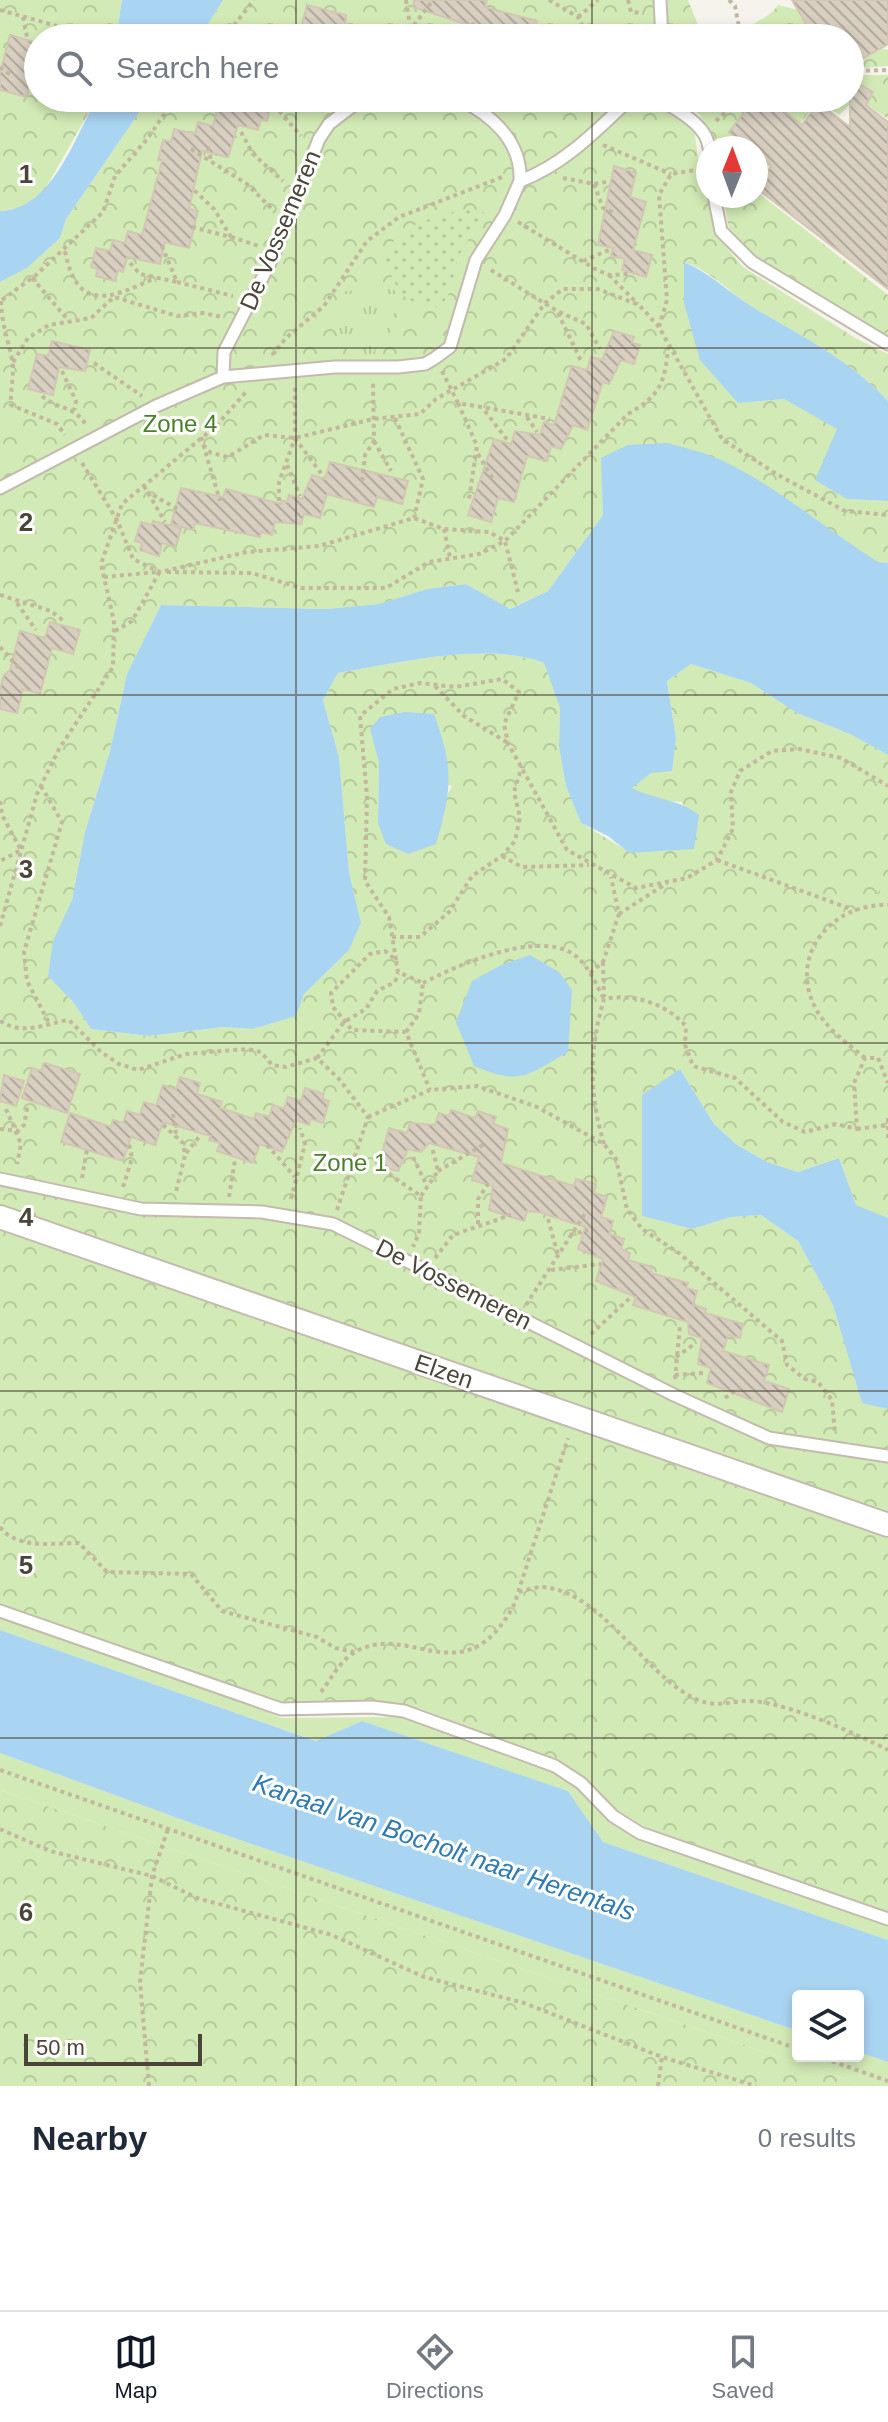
<!DOCTYPE html>
<style>
body{margin:0;font-family:Arial,sans-serif;background:#f2f2f3;color:#1f2937}
.controls{position:absolute;right:24px;bottom:24px;display:grid;overflow:hidden;border-radius:8px;box-shadow:0 4px 12px #0003}
.controls button{width:72px;height:72px;display:grid;place-items:center;padding:0;border:0;border-bottom:2px solid #e0e1e3;background:#fff;color:#1f2937;font:40px sans-serif}
.compass{position:absolute;left:696px;top:136px;width:72px;height:72px;border-radius:50%;background:#fff;box-shadow:0 4px 12px #0003;rotate:1deg}
.scale{position:absolute;left:24px;bottom:20px;width:178px;box-sizing:border-box;padding-left:8px;border:4px solid #4b4439;border-top:0;font-size:22px;line-height:28px;white-space:nowrap;color:#4b4439;-webkit-text-stroke:6px #fff;paint-order:stroke}
.list{margin:0;padding:0;list-style:none}
h2{display:flex;justify-content:space-between;align-items:center;height:104px;margin:0;padding:0 32px;font-size:34px}
h2 small{font-size:26px;font-weight:400;color:#747a83}
.icon{flex:none;width:44px;height:44px;fill:none;stroke:currentColor;stroke-width:2;stroke-linecap:round;stroke-linejoin:round}
.map{position:relative;flex:none;width:888px;height:2086px;overflow:hidden}
.search{position:absolute;background:#fff;box-shadow:0 4px 12px #0003;left:24px;right:24px;top:24px;height:88px;display:flex;align-items:center;gap:20px;box-sizing:border-box;padding:0 28px;border-radius:44px;color:#747a83;font-size:30px}
.sheet{height:224px;background:#fff}
nav{display:flex;justify-content:space-around;align-items:center;box-sizing:border-box;height:112px;border-top:2px solid #e0e1e3;background:#fff;font-size:22px;color:#747a83}
nav a{display:grid;justify-items:center;gap:4px}
nav .on{color:#111827}
.map>svg:first-child{display:block}
.grass{fill:#d2eab5}
.forest{fill:url(#forest-crowns);fill-rule:evenodd}
.park{fill:url(#park-tufts)}
.garden{fill:url(#garden-dots)}
.water{fill:#a9d4f2}
.building{fill:url(#building-back-hatch);stroke:#d3c7b4;stroke-width:2}
.lines{fill:none;stroke-linecap:round;stroke-linejoin:round}
.lane-casing{stroke:#c2bbae;stroke-width:15}
.street-casing{stroke:#c2bbae;stroke-width:26}
.path{stroke:#c4b79f;stroke-width:4;stroke-dasharray:4 4;stroke-linecap:butt}
.lane{stroke:#fff;stroke-width:11}
.street{stroke:#fff;stroke-width:22}
.grid{fill:none;stroke:#4b4439;stroke-width:2;stroke-opacity:0.55}
.labels{text-anchor:middle;dominant-baseline:central;stroke-width:6;stroke-linejoin:round;paint-order:stroke}
.street-label{font-size:24px;fill:#4b4439;stroke:#fff}
.park-label{font-size:24px;fill:#4a7f2a;stroke:#fff}
.water-label{font-size:26px;font-style:italic;fill:#2e7ab2;stroke:#fff}
.grid-label{font-size:26px;text-anchor:middle;font-weight:bold;fill:#4b4439;stroke:#fff;stroke-width:6;stroke-linejoin:round;paint-order:stroke}
</style>
<div class="map">
<svg width="888" height="2086" viewBox="0 0 888 2086">
<defs>
<pattern id="forest-crowns" width="20" height="18" patternUnits="userSpaceOnUse" patternTransform="scale(2)"><rect width="20" height="18" fill="#d2eab5"/><path d="M2 6a3 3 0 1 1 6 0M12 15a3 3 0 1 1 6 0" fill="none" stroke="#b6ca9c"/></pattern>
<pattern id="park-tufts" width="24" height="20" patternUnits="userSpaceOnUse" patternTransform="scale(2)"><rect width="24" height="20" fill="#d2eab5"/><path d="M3 7l-1-3M5 7V3M7 7l1-3M15 17l-1-3M17 17v-4M19 17l1-3" fill="none" stroke="#b6ca9c"/></pattern>
<pattern id="garden-dots" width="8" height="8" patternUnits="userSpaceOnUse" patternTransform="scale(2)"><rect width="8" height="8" fill="#d2eab5"/><path d="M2 2h.1M6 6h.1" fill="none" stroke="#b6ca9c" stroke-width="1.8" stroke-linecap="round"/></pattern>
<pattern id="building-back-hatch" width="6" height="6" patternUnits="userSpaceOnUse" patternTransform="scale(2)"><rect width="6" height="6" fill="#d8cfc1"/><path d="M-1 5l2 2M0 0l6 6M5-1l2 2" fill="none" stroke="#b1aa9e"/></pattern>
</defs>
<rect width="100%" height="100%" fill="#f6f3ec"/>
<g class="grass">
<polygon points="0,1617 241,1700 281,1718 400,1717 550,1770 577,1786 605,1818 635,1836 888,1925 888,1940 603,1842 568,1791 362,1721 317,1741 0,1630"/>
<polygon points="0,1753 202,1827 798,2031 798,2056 858,2056 858,2052 888,2062 888,2086 864,2086 0,1790"/>
</g>
<g class="forest">
<path d="M0,0H122L116,38H38V98H97L44,191C31,204 19,210 0,211Z"/>
<polygon points="223,0 654,0 656,38 205,38 206,27"/>
<polygon points="668,0 688,0 698,25 706,25 710,38 668,38"/>
<path d="M778,5L798,10L809,29L832,38H738C747,22 768,21 778,5Z"/>
<polygon points="881,48 888,50 888,66 850,69 850,55 862,59"/>
<polygon points="850,75 888,75 888,119 857,98 839,115 818,100 756,183 756,148 715,148 701,116 681,98 850,98"/>
<path d="M149,98H674L693,121L700,173L716,235L743,267L857,339L888,354V401C848,358 800,336 751,306C728,291 711,271 684,262L738,403L784,399L838,429L847,499L888,501V563L878,562L825,529L602,458L603,515L548,591L509,609L466,584L427,589L379,604L326,609L161,605L127,674L110,751L85,832L72,900L54,941L48,976L74,1003L91,1029L149,1036L224,1027L253,1029L296,1016L304,994L349,950L361,923L349,872L339,757L323,700L338,673C397,663 488,641 544,663L560,708L559,747L566,786L581,823L629,852L694,848L682,802L661,801L631,788L651,773L676,738L667,681L691,664L751,683L797,713L850,734L888,755V1218L856,1205L839,1158L798,1172L767,1162L737,1145L714,1124L680,1069L642,1216L692,1229L731,1217L761,1215L798,1241L833,1305L862,1402L888,1409V1513L0,1204V282L27,268L60,238L66,219ZM379,762L452,786L445,799L443,820L378,823Z"/>
<polygon points="756,191 888,295 888,340 756,258 730,235 723,196 756,196"/>
<polygon points="0,1229 888,1538 888,1911 645,1827 613,1807 565,1764 421,1709 387,1703 276,1703 0,1605"/>
<polygon points="0,1790 864,2086 0,2086"/>
</g>
<g class="park">
<path d="M393,289L397,293L391,332L376,341L375,359L348,360V351C337,337 335,306 345,291Z"/>
<path d="M888,884V929C868,918 868,895 888,884Z"/>
</g>
<path class="garden" d="M469,208L484,212C479,230 466,240 459,256C451,276 456,291 439,307C400,304 399,292 384,259C395,223 436,217 469,208Z"/>
<g class="water">
<polygon points="122,0 223,0 206,27 205,38 116,38"/>
<path d="M97,98H149L66,219L60,238L27,268L0,282V211C52,210 75,137 97,98Z"/>
<path d="M684,262C710,273 727,291 751,306C800,336 848,358 888,401V501L847,499L815,480L837,429L784,399L738,403L700,360L684,303Z"/>
<path d="M667,443C685,448 704,452 721,460C777,486 825,529 878,562L888,563V755L850,734L797,713L751,683L691,664L667,681L676,738L672,771L651,773L632,788C658,801 677,798 699,815L694,849L629,853L608,836L581,823L566,786L559,747L560,708L544,663C489,641 397,663 338,673L323,700L339,757L349,872L361,923L349,950L304,994L296,1016L253,1029L224,1027L149,1036L91,1029L74,1003L48,976L53,941L72,900L85,832L110,751L127,674L161,605L326,609L379,604L427,589L466,584L510,609L548,591L603,515L601,458L628,445Z"/>
<path d="M405,712L434,714C454,768 452,790 436,844L408,854L386,844L378,823L379,762L370,729L380,717Z"/>
<path d="M530,955L559,972L572,990L568,1052C525,1076 522,1086 474,1066L456,1022L472,981L501,965Z"/>
<polygon points="680,1069 714,1124 737,1145 767,1162 798,1172 839,1158 856,1205 888,1218 888,1409 862,1403 833,1305 798,1241 761,1215 731,1217 692,1229 642,1216 642,1095"/>
<polygon points="0,1630 316,1741 362,1721 568,1791 603,1842 888,1940 888,2062 858,2052 858,1996 798,1996 798,2031 202,1827 0,1753"/>
</g>
<g class="building">
<polygon points="414,0 487,0 485,7 537,21 532,38 472,38 475,27 413,7"/>
<polygon points="792,0 888,0 888,44 862,59 850,55 850,38 832,38 809,29"/>
<polygon points="307,5 346,15 344,37 333,34 332,38 299,38"/>
<polygon points="10,35 38,43 27,97 0,90 0,73"/>
<polygon points="850,79 873,92 866,105 888,122 888,289 756,188 771,166 756,154 756,148 749,148 729,132 755,98 767,98 802,125 818,103 850,127"/>
<polygon points="220,98 273,98 267,121 261,119 258,130 238,125 228,157 202,151 189,209 198,211 189,248 165,242 160,264 127,257 123,272 118,270 115,281 96,276 98,269 91,267 96,248 110,251 113,240 125,243 128,231 142,235 162,161 158,160 163,140 171,142 174,129 195,134 198,122 213,126"/>
<polygon points="614,166 636,173 630,197 646,202 633,250 652,255 646,277 622,270 625,259 611,256 613,248 598,245"/>
<polygon points="614,331 634,337 632,343 640,345 634,364 621,360 609,384 603,382 587,430 573,425 561,449 551,446 547,461 527,456 514,502 498,498 491,522 468,515 494,439 511,444 515,431 540,435 544,422 554,425 572,366 587,370 591,357 602,360"/>
<polygon points="52,341 90,350 85,371 59,367 53,395 28,389 37,354 48,356"/>
<polygon points="330,462 408,481 402,504 377,497 374,507 327,494 320,518 304,514 301,524 275,522 272,535 261,532 260,537 195,523 193,530 171,524 181,488 223,497 226,489 281,504 282,500 287,502 289,495 302,499 312,475 325,479"/>
<polygon points="153,521 181,528 176,547 162,543 159,556 140,550 142,543 135,541 141,522 152,525"/>
<polygon points="50,622 80,630 73,654 52,648 40,694 23,689 17,713 0,709 0,689 4,675 10,670 20,631 45,638"/>
<polygon points="44,1063 80,1074 67,1113 22,1098 32,1068 41,1071"/>
<polygon points="4,1075 24,1081 16,1106 0,1101"/>
<polygon points="180,1077 200,1083 197,1094 222,1102 220,1108 254,1119 256,1113 269,1117 273,1105 284,1109 288,1097 301,1101 305,1088 324,1094 322,1099 329,1101 323,1123 311,1119 309,1125 296,1120 282,1152 260,1144 253,1163 217,1151 220,1143 209,1140 211,1136 163,1122 155,1145 131,1137 123,1161 61,1142 70,1113 111,1127 113,1120 123,1123 127,1111 140,1115 144,1102 156,1106 163,1085 176,1090"/>
<polygon points="451,1110 475,1118 478,1111 496,1117 493,1124 508,1129 501,1163 574,1186 576,1179 596,1184 594,1193 607,1197 601,1217 613,1221 609,1234 624,1239 621,1249 630,1253 628,1260 652,1267 651,1273 688,1283 686,1288 697,1291 693,1305 706,1309 705,1313 743,1324 740,1338 728,1335 723,1351 769,1365 764,1381 789,1389 782,1412 707,1383 711,1368 698,1364 702,1338 689,1334 688,1322 633,1305 636,1297 596,1281 603,1259 578,1249 585,1227 539,1212 527,1211 524,1221 489,1210 493,1186 472,1180 479,1157 429,1143 421,1152 408,1149 398,1171 379,1166 389,1128 407,1133 410,1123 435,1125 439,1113 449,1116"/>
</g>
<g class="lines">
<g class="lane-casing">
<g id="lane">
<polyline points="660,0 662,38"/>
<path d="M457,98C491,114 522,141 520,181"/>
<path d="M658,98C676,110 707,124 709,148"/>
<polyline points="714,196 721,231 752,262 888,344"/>
<polyline points="223,377 224,352 272,259 319,139 329,124 363,98"/>
<path d="M0,488L156,406L223,377L335,367H398L425,364L435,358L450,347L476,260L505,215L520,181C564,165 598,129 631,98"/>
<polyline points="0,1179 141,1209 262,1212 333,1224 674,1395 769,1438 888,1456"/>
<polyline points="0,1611 281,1709 372,1707 404,1711 555,1766 581,1783 613,1816 640,1833 888,1919"/>
</g>
</g>
<g class="street-casing">
<polyline id="street" points="0,1217 888,1525"/>
</g>
<g class="path">
<polyline points="406,0 410,25"/>
<polyline points="549,0 578,17 589,38"/>
<polyline points="628,0 631,12 644,13"/>
<polyline points="729,0 735,6 741,38"/>
<polyline points="0,10 57,26"/>
<polyline points="23,17 27,37"/>
<polyline points="578,17 598,0"/>
<polyline points="346,26 350,38"/>
<polyline points="317,36 319,38"/>
<polyline points="224,38 254,0"/>
<polyline points="404,38 433,0"/>
<polyline points="462,38 474,23"/>
<polyline points="0,67 11,75"/>
<polyline points="850,71 888,70"/>
<polyline points="734,104 744,112"/>
<polyline points="274,105 301,136"/>
<polyline points="509,107 511,98"/>
<polyline points="505,108 547,99"/>
<polyline points="716,121 734,104 735,98"/>
<polyline points="241,132 253,154 283,181"/>
<polyline points="603,145 671,174"/>
<polyline points="208,147 211,160"/>
<polyline points="191,149 247,184 275,212"/>
<polyline points="563,178 594,184 606,182"/>
<polyline points="594,184 603,208 615,213"/>
<polyline points="518,222 595,269 609,275 628,274"/>
<polyline points="192,227 231,237 214,209 193,189"/>
<polyline points="231,237 259,246"/>
<path d="M65,251C77,314 112,298 155,278"/>
<polyline points="583,261 609,250"/>
<polyline points="130,263 140,274 177,282 161,244"/>
<polyline points="491,270 557,311 586,324 600,349"/>
<polyline points="609,275 638,304"/>
<polyline points="32,278 69,321"/>
<polyline points="177,282 233,296"/>
<polyline points="2,300 36,275 103,212 115,176 148,138 175,98"/>
<path d="M1,301C2,325 7,336 12,359C15,372 10,390 11,405L57,424L65,435"/>
<polyline points="558,313 582,363"/>
<polyline points="659,327 667,300 659,195 671,174 708,168"/>
<polyline points="272,355 287,337 324,306 367,241 399,217 505,176"/>
<polyline points="13,362 28,338 49,325 91,318 114,297 177,316 203,313 222,317"/>
<polyline points="94,363 142,396"/>
<polyline points="62,371 76,401 74,410"/>
<polyline points="442,371 458,403 550,419"/>
<path d="M42,396C59,411 73,404 87,426"/>
<polyline points="458,403 477,446 469,499"/>
<polyline points="485,411 508,441"/>
<polyline points="527,417 537,432"/>
<polyline points="395,418 423,479 414,518"/>
<polyline points="201,437 220,501"/>
<polyline points="295,438 323,476"/>
<polyline points="374,441 391,471"/>
<polyline points="203,445 211,453 228,457 264,435 295,438 373,419 420,414 436,399 506,359 545,303 563,289 598,289 639,305 659,327 722,439 778,475 845,511 888,515"/>
<polyline points="478,454 493,479"/>
<polyline points="82,463 117,520 133,559 160,572 247,552 319,546 414,518 444,529 489,532 505,541 518,592"/>
<polyline points="287,465 300,496"/>
<polyline points="362,481 365,455 374,441 373,382"/>
<polyline points="144,486 165,522"/>
<polyline points="153,495 177,509"/>
<polyline points="279,501 279,482 295,438 295,387"/>
<polyline points="444,529 450,558"/>
<path d="M167,572L252,573L301,588H386L429,562L479,554L505,541L628,414C659,396 665,384 668,348"/>
<polyline points="104,577 157,572"/>
<polyline points="0,595 51,611 65,622"/>
<polyline points="17,603 36,630"/>
<polyline points="115,631 132,621 159,573"/>
<polyline points="0,647 19,668"/>
<polyline points="435,686 464,716 508,743"/>
<polyline points="41,786 62,822 24,952 27,981 49,1023"/>
<polyline points="0,801 2,815 21,850 0,861"/>
<polyline points="502,856 522,867 589,865"/>
<polyline points="717,860 851,909"/>
<polyline points="619,914 667,883"/>
<polyline points="0,926 37,794 59,749 113,667 114,621 101,564 122,504 216,426 246,392"/>
<polyline points="392,937 420,937 449,912 472,876 502,856 515,841 520,817 514,792 522,766"/>
<polyline points="396,960 389,917 365,881 367,797 360,716 393,689 420,683 455,687 502,679 519,692 504,724 508,743 567,850 636,888 687,878 717,860 733,829 731,792 740,771 772,751 799,749 841,758 888,786"/>
<polyline points="603,962 604,997"/>
<polyline points="590,973 603,962 619,914 611,877"/>
<path d="M423,983C458,965 542,927 577,957C589,967 597,986 604,999"/>
<path d="M0,1021C24,1036 43,1024 69,1020L101,1052L119,1064L138,1070L186,1054L247,1049L261,1052L272,1065L286,1067L317,1058L339,1079L368,1117L337,1210"/>
<polyline points="406,1032 419,1014 423,983 398,972 396,960 385,951 370,954 331,993 333,1007 352,1030 406,1032 430,1090"/>
<polyline points="317,1058 344,1022 366,1009 377,991 395,982 398,973"/>
<path d="M865,1058C848,1044 827,1029 816,1009C787,955 832,903 888,905"/>
<polyline points="6,1109 21,1144 17,1164"/>
<polyline points="173,1114 176,1134"/>
<polyline points="368,1117 430,1090 477,1086 537,1107 604,1144 616,1159 627,1209 642,1229 679,1253 782,1341 787,1365 805,1379 818,1382 832,1400 835,1433"/>
<polyline points="888,1118 888,1140"/>
<polyline points="163,1125 183,1143 185,1155 176,1192"/>
<polyline points="0,1129 18,1131 24,1125 28,1104"/>
<polyline points="857,1129 886,1125"/>
<path d="M604,1144C589,1095 589,1049 604,999C633,993 665,1003 686,1026L685,1045L693,1066L735,1078L783,1122L805,1132L836,1124L857,1129L854,1083L865,1058H878L888,1083"/>
<polyline points="267,1145 295,1177"/>
<polyline points="186,1153 199,1137"/>
<polyline points="413,1157 427,1186"/>
<polyline points="438,1171 483,1145"/>
<polyline points="389,1174 421,1196 419,1233 413,1247"/>
<polyline points="82,1178 87,1149"/>
<polyline points="123,1187 132,1158 129,1144"/>
<polyline points="421,1196 438,1171 432,1147"/>
<polyline points="229,1197 235,1160"/>
<polyline points="291,1199 305,1144 300,1128"/>
<polyline points="548,1219 558,1255"/>
<polyline points="478,1224 478,1199 488,1184"/>
<polyline points="570,1235 588,1230"/>
<polyline points="435,1258 453,1235 511,1215"/>
<polyline points="551,1270 601,1264"/>
<polyline points="526,1305 586,1212"/>
<polyline points="591,1334 631,1297"/>
<polyline points="676,1357 693,1345"/>
<polyline points="675,1375 704,1373"/>
<polyline points="675,1379 680,1326"/>
<polyline points="725,1398 740,1387"/>
<path d="M0,1527C17,1550 54,1543 79,1543L107,1572L191,1574L222,1611L317,1637L335,1648L354,1652"/>
<path d="M519,1592C526,1590 536,1587 543,1587C598,1591 640,1666 685,1693C718,1714 728,1697 761,1702C798,1708 855,1733 888,1750"/>
<path d="M321,1692C331,1679 338,1664 352,1654C407,1617 463,1700 514,1605L568,1438"/>
<polyline points="0,1770 798,2049"/>
<polyline points="0,1829 50,1851 152,1876 197,1898 332,1935 424,1977 524,2003 662,2057 756,2086"/>
<polyline points="817,2056 888,2081"/>
<polyline points="149,2086 140,1982 152,1876 168,1829"/>
<polyline points="658,2086 662,2057"/>
</g>
<use href="#lane" class="lane"/>
<use href="#street" class="street"/>
</g>
<path class="grid" d="M296,0V38M592,0V38M296,98V2086M592,98V2086M0,348H888M0,695H888M0,1043H888M0,1391H888M0,1738H888"/>
<g class="labels">
<g class="street-label">
<text transform="translate(280 230) rotate(-67)">De Vossemeren</text>
<text transform="translate(454 1284) rotate(27)">De Vossemeren</text>
<text transform="translate(444 1371) rotate(19)">Elzen</text>
</g>
<g class="park-label">
<text x="180" y="423">Zone 4</text>
<text x="350" y="1162">Zone 1</text>
</g>
<g class="water-label">
<text transform="translate(444 1847) rotate(19)">Kanaal van Bocholt naar Herentals</text>
</g>
</g>
<g class="grid-label">
<text x="26" y="183">1</text>
<text x="26" y="531">2</text>
<text x="26" y="878">3</text>
<text x="26" y="1226">4</text>
<text x="26" y="1574">5</text>
<text x="26" y="1921">6</text>
</g>
</svg>
<div class="controls">
<button><svg class="icon" aria-label="layers" viewBox="0 0 24 24"><path d="M12 4l9 5-9 5-9-5zM3 14l9 5 9-5"/></svg></button>
</div>
<svg class="compass" viewBox="-18 -18 36 36"><path d="M0-13l5 13h-10z" fill="#e53935"/><path d="M0 13l5-13h-10z" fill="#747a83"/></svg>
<div class="scale">50 m</div>
<div class="search"><svg class="icon" aria-label="search" viewBox="0 0 24 24"><circle cx="10" cy="10" r="6"/><path d="M15 15l6 6"/></svg>Search here</div>
</div>
<section class="sheet">
<h2>Nearby<small>0 results</small></h2>
<ul class="list">
</ul>
</section>
<nav>
<a class="on"><svg class="icon" aria-label="map" viewBox="0 0 24 24"><path d="M3 6l6-2 6 2 6-2v14l-6 2-6-2-6 2zM9 4v14M15 6v14"/></svg>Map</a>
<a><svg class="icon" aria-label="directions" viewBox="0 0 24 24"><path d="M12 3l9 9-9 9-9-9zM9 14v-3h6M13 9l2 2-2 2"/></svg>Directions</a>
<a><svg class="icon" aria-label="saved" viewBox="0 0 24 24"><path d="M7 4h10v16l-5-4-5 4z"/></svg>Saved</a>
</nav>
